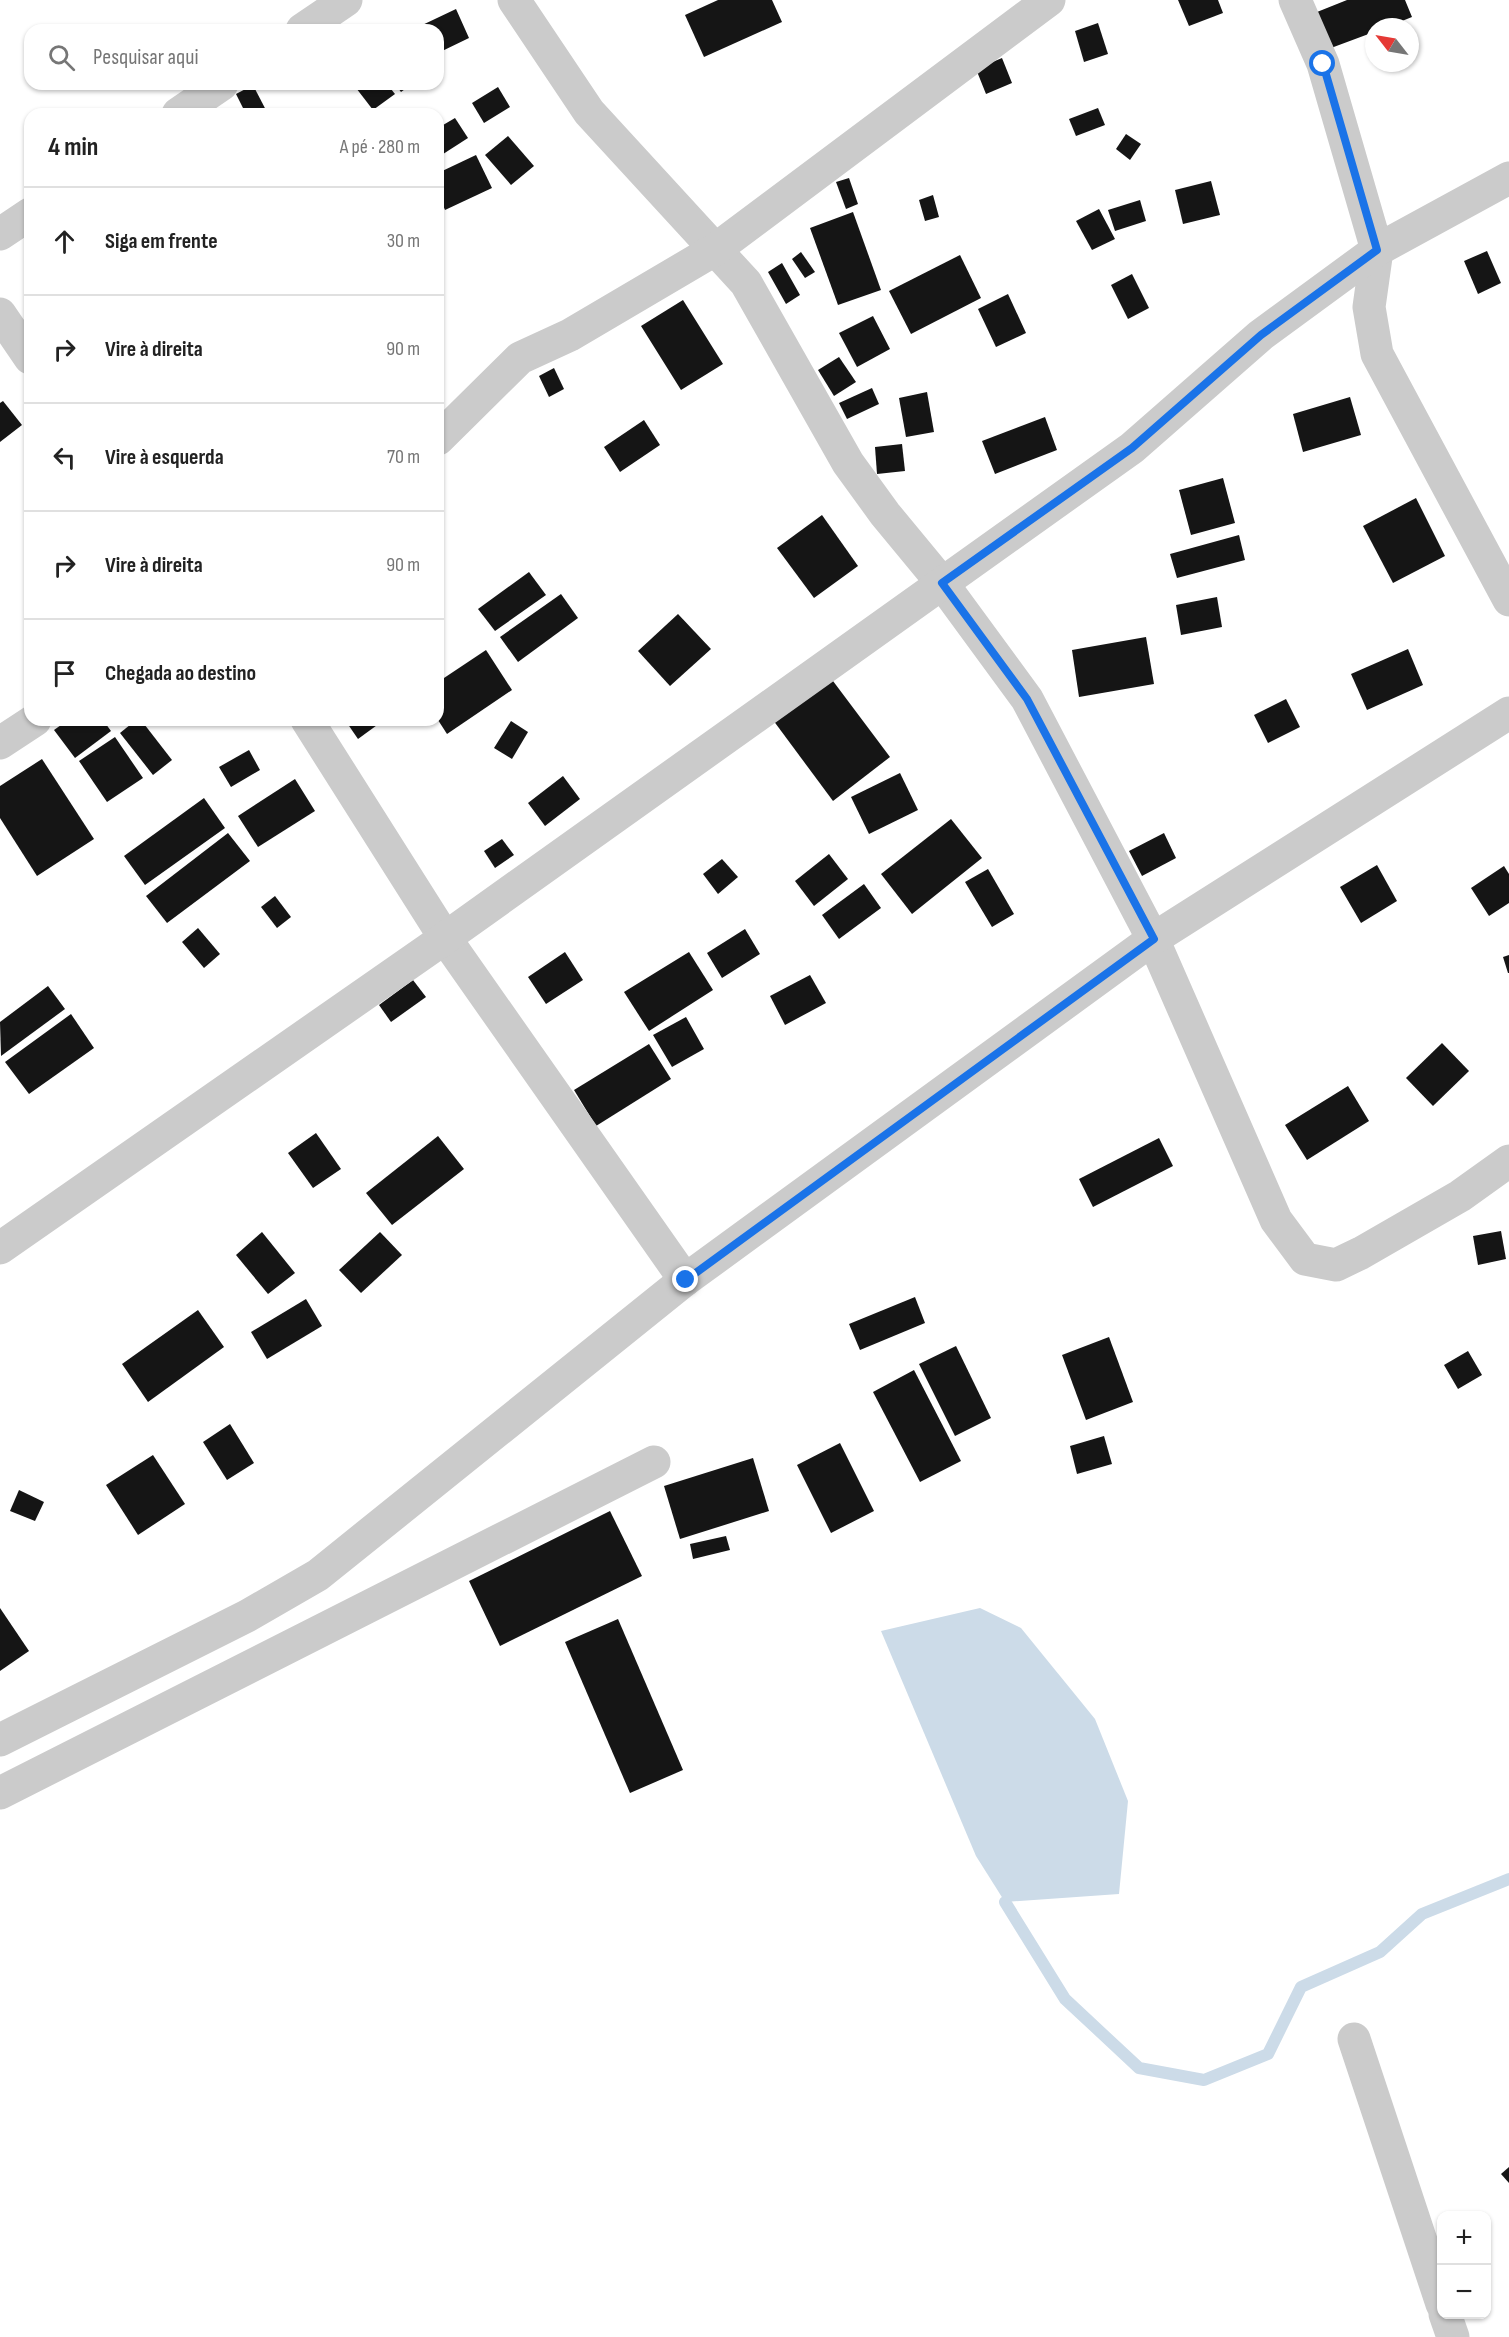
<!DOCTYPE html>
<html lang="pt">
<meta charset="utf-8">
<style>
body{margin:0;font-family:"Sofia Sans Condensed",sans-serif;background:#f6f6f6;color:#222}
.controls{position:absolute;right:18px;bottom:18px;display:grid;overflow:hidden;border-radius:12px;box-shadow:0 2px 4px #0004}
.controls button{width:54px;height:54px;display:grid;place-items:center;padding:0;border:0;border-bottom:2px solid #e0e0e0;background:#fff;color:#222;font:30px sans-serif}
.compass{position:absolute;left:1365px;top:18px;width:54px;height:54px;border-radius:50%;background:#fff;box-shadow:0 2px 4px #0004;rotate:301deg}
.stop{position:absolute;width:18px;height:18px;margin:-14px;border:4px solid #1a73e8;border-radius:50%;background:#fff}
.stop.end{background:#1a73e8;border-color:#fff;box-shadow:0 2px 6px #0008}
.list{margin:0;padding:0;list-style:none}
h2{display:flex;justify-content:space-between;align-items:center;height:78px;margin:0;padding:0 24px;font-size:26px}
h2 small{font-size:20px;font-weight:400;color:#767676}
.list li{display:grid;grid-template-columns:39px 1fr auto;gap:18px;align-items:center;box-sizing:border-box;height:108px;padding:0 24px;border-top:2px solid #e0e0e0}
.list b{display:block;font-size:22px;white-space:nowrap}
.list em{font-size:20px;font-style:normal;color:#767676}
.icon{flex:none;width:33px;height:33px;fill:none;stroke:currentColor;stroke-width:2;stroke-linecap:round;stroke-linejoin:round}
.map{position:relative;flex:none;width:1509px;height:2337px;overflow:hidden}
.search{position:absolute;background:#fff;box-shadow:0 2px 4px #0004;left:24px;top:24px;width:420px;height:66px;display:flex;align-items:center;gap:15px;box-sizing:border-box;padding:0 21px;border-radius:18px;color:#767676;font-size:22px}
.panel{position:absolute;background:#fff;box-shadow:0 2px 4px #0004;left:24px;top:108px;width:420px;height:618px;border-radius:18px}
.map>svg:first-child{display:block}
.water{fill:#ccdbe8}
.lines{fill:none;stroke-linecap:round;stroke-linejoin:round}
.stream{stroke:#ccdbe8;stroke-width:12}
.building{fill:#151515}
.minor{stroke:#cbcbcb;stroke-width:33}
.route{stroke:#1a73e8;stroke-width:8}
</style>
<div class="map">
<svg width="1509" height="2337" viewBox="0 0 1509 2337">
<rect width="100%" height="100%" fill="#fff"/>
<polygon class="water" points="980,1608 1021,1628 1095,1719 1128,1801 1119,1894 1005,1902 976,1856 881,1631"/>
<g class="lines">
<polyline class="stream" points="1005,1902 1065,1999 1139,2068 1204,2080 1268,2054 1301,1987 1380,1952 1422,1914 1509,1879"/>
</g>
<g class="building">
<polygon points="718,0 772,0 782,22 704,57 685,15"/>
<polygon points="1178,0 1218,0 1223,13 1189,26"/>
<polygon points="1347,0 1405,0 1412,17 1387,27 1374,27 1374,32 1331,48 1317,12"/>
<polygon points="456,9 469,38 438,53 438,30 416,28"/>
<polygon points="1098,23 1108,54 1084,62 1075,31"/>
<polygon points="1002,58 1012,83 986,94 976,69"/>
<polygon points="353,84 387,84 395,94 373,110"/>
<polygon points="395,84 412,84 401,92"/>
<polygon points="253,85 268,114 246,114 236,94"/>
<polygon points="498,87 510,107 484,123 472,103"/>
<polygon points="1098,108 1105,125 1076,136 1069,119"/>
<polygon points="455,118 468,138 440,156 438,128"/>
<polygon points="1126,134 1141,144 1130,160 1116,149"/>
<polygon points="508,136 534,166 511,185 485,155"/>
<polygon points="476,155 492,188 445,210 438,194 438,173"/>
<polygon points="849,178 858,204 846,209 836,182"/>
<polygon points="1211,181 1220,215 1183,224 1175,190"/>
<polygon points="933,195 939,217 925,221 919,200"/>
<polygon points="1140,200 1146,221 1115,231 1108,210"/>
<polygon points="1099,209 1115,239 1092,250 1076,221"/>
<polygon points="853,212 881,290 838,305 810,228"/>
<polygon points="1487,251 1501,283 1478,294 1464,261"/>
<polygon points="801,252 815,272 805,278 792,259"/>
<polygon points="960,255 981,298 911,334 889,291"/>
<polygon points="782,263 800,295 786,304 768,272"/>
<polygon points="1132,274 1149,308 1128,319 1111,285"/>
<polygon points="1008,294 1026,333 996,347 978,309"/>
<polygon points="683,300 723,364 681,390 641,326"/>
<polygon points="873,316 890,349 857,367 839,333"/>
<polygon points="839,357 856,382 834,396 818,370"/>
<polygon points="554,368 564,389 549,397 539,376"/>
<polygon points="872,388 879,404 847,419 839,403"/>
<polygon points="927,392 934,432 906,437 899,398"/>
<polygon points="1350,397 1361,435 1303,452 1293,414"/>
<polygon points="3,401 22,425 0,442 0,403"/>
<polygon points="1045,417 1057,450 995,474 982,441"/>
<polygon points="644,420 660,445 620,472 604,447"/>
<polygon points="902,444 905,471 877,474 875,447"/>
<polygon points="1223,478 1235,523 1191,535 1179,490"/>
<polygon points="1416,498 1445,556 1393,583 1363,526"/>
<polygon points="822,515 858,566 814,598 777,548"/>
<polygon points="1239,535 1245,560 1177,578 1170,554"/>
<polygon points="529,572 546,595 495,631 478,609"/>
<polygon points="561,594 578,618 518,662 500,637"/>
<polygon points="1217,597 1222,627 1181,635 1176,605"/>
<polygon points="678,614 711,649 670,686 638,651"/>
<polygon points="1146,637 1154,684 1079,697 1072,650"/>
<polygon points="1408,649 1423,685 1367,710 1351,674"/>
<polygon points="486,650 512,690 447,734 438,720 438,682"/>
<polygon points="830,677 890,757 833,801 773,720"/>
<polygon points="1286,699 1300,727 1268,743 1254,715"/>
<polygon points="68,720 103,720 111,731 75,758 54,730"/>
<polygon points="136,720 141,720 172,760 153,775 120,733"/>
<polygon points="345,720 384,720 358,739"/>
<polygon points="511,721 528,732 512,759 494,748"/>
<polygon points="115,737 143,778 107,802 79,761"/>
<polygon points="249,750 260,770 231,787 219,767"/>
<polygon points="42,759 94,839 37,876 0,818 0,786"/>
<polygon points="900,773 918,810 869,834 851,797"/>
<polygon points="563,776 580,799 545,826 528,803"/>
<polygon points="295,779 315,811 258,847 238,816"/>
<polygon points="204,798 225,828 145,885 124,856"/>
<polygon points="951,819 982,858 912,914 881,874"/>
<polygon points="228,833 250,861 167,923 146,896"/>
<polygon points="1164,833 1176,858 1142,876 1129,851"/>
<polygon points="502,839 514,855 495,868 484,851"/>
<polygon points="829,854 848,879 814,906 795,881"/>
<polygon points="722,859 738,877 718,894 703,874"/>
<polygon points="1377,865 1397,901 1361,923 1340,887"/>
<polygon points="1504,866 1509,874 1509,903 1489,916 1471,888"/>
<polygon points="988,869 1014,914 992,927 965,882"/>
<polygon points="864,884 881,908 839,939 822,915"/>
<polygon points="275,896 291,917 277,928 261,907"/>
<polygon points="198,928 220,954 204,968 182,942"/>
<polygon points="745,929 760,954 722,978 707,953"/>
<polygon points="565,952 583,980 546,1004 528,977"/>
<polygon points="689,952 713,990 649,1031 624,992"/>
<polygon points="1509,955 1509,973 1508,973 1503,957"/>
<polygon points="810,975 826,1003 785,1025 770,996"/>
<polygon points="413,980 426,997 391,1022 379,1005"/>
<polygon points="48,986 65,1009 1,1056 0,1022"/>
<polygon points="71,1014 94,1048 29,1094 5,1062"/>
<polygon points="686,1017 704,1049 672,1067 653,1035"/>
<polygon points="1442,1043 1469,1071 1433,1106 1406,1078"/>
<polygon points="649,1044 671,1079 596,1126 574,1090"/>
<polygon points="1348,1086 1369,1121 1307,1160 1285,1125"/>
<polygon points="316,1133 341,1169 313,1188 288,1153"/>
<polygon points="438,1136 464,1169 392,1225 366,1193"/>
<polygon points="1159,1138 1173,1166 1093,1207 1079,1179"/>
<polygon points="1501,1231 1506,1259 1478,1265 1473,1236"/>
<polygon points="262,1232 295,1273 268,1294 236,1255"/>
<polygon points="380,1232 402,1255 361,1293 339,1270"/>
<polygon points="915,1297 925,1323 860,1350 849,1324"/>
<polygon points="306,1299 322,1326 267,1359 251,1332"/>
<polygon points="198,1310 224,1347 148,1402 122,1364"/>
<polygon points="1109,1337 1133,1402 1086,1420 1062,1355"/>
<polygon points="956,1346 991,1418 955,1436 919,1364"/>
<polygon points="1468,1351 1482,1375 1458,1389 1444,1365"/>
<polygon points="914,1370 961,1461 920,1482 873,1392"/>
<polygon points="230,1424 254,1463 227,1480 203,1442"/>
<polygon points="1104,1436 1112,1464 1077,1474 1070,1446"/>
<polygon points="840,1443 874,1511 831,1533 797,1465"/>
<polygon points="153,1455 185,1504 138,1535 106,1485"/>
<polygon points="753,1458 769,1511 680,1539 664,1486"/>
<polygon points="19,1490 44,1502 35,1521 10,1511"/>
<polygon points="610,1511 642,1576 500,1646 469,1581"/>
<polygon points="726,1536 730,1550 693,1559 690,1544"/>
<polygon points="0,1608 29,1651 0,1671"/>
<polygon points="618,1619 683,1770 630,1793 565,1642"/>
<polygon points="1509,2167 1509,2183 1501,2174"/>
</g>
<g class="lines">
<g class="minor">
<polyline points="514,0 589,112 746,283 848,463 885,514 942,583 1027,699 1153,939 1276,1220 1305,1259 1336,1265 1361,1253 1460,1196 1509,1161"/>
<polyline points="1295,0 1323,64 1377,250 1369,307 1377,354 1509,600"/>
<polyline points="302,30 346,0"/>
<polyline points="178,114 222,84"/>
<polyline points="0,234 30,214"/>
<polyline points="0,314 30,358"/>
<polyline points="438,439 520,358 570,335 716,249 1049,0"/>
<polyline points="307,720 445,938 685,1280"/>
<polyline points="0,743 35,720"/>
<polyline points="0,1248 445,938 1132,448 1261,335 1377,250 1509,178"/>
<polyline points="0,1740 247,1616 318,1575 685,1280 1153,939 1509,713"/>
<polyline points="0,1793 654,1462"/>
<polyline points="1354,2039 1442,2304"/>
<polyline points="1445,2314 1453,2337"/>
</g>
</g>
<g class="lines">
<polyline class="route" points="686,1280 1154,939 1027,699 942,583 1132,448 1261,335 1377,250 1323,64"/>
</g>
</svg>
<div class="controls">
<button>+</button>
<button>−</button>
</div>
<svg class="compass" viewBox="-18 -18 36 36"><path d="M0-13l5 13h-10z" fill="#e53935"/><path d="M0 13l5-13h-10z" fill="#767676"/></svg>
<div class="stop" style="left:1323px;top:64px"></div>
<div class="stop end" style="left:686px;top:1280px"></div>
<div class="search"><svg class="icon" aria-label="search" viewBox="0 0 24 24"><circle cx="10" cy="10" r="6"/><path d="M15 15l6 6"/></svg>Pesquisar aqui</div>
<section class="panel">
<h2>4 min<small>A pé · 280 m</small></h2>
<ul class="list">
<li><svg class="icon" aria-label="ahead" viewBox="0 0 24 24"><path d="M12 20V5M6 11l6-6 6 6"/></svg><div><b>Siga em frente</b></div><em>30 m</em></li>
<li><svg class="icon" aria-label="right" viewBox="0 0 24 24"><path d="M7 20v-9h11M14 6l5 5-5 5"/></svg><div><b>Vire à direita</b></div><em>90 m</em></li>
<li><svg class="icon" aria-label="left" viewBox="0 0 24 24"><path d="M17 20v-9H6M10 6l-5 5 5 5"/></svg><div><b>Vire à esquerda</b></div><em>70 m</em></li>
<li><svg class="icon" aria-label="right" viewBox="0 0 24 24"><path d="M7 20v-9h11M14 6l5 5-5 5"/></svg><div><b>Vire à direita</b></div><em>90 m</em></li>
<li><svg class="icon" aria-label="arrive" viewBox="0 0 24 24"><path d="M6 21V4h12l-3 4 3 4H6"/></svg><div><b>Chegada ao destino</b></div></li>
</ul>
</section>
</div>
